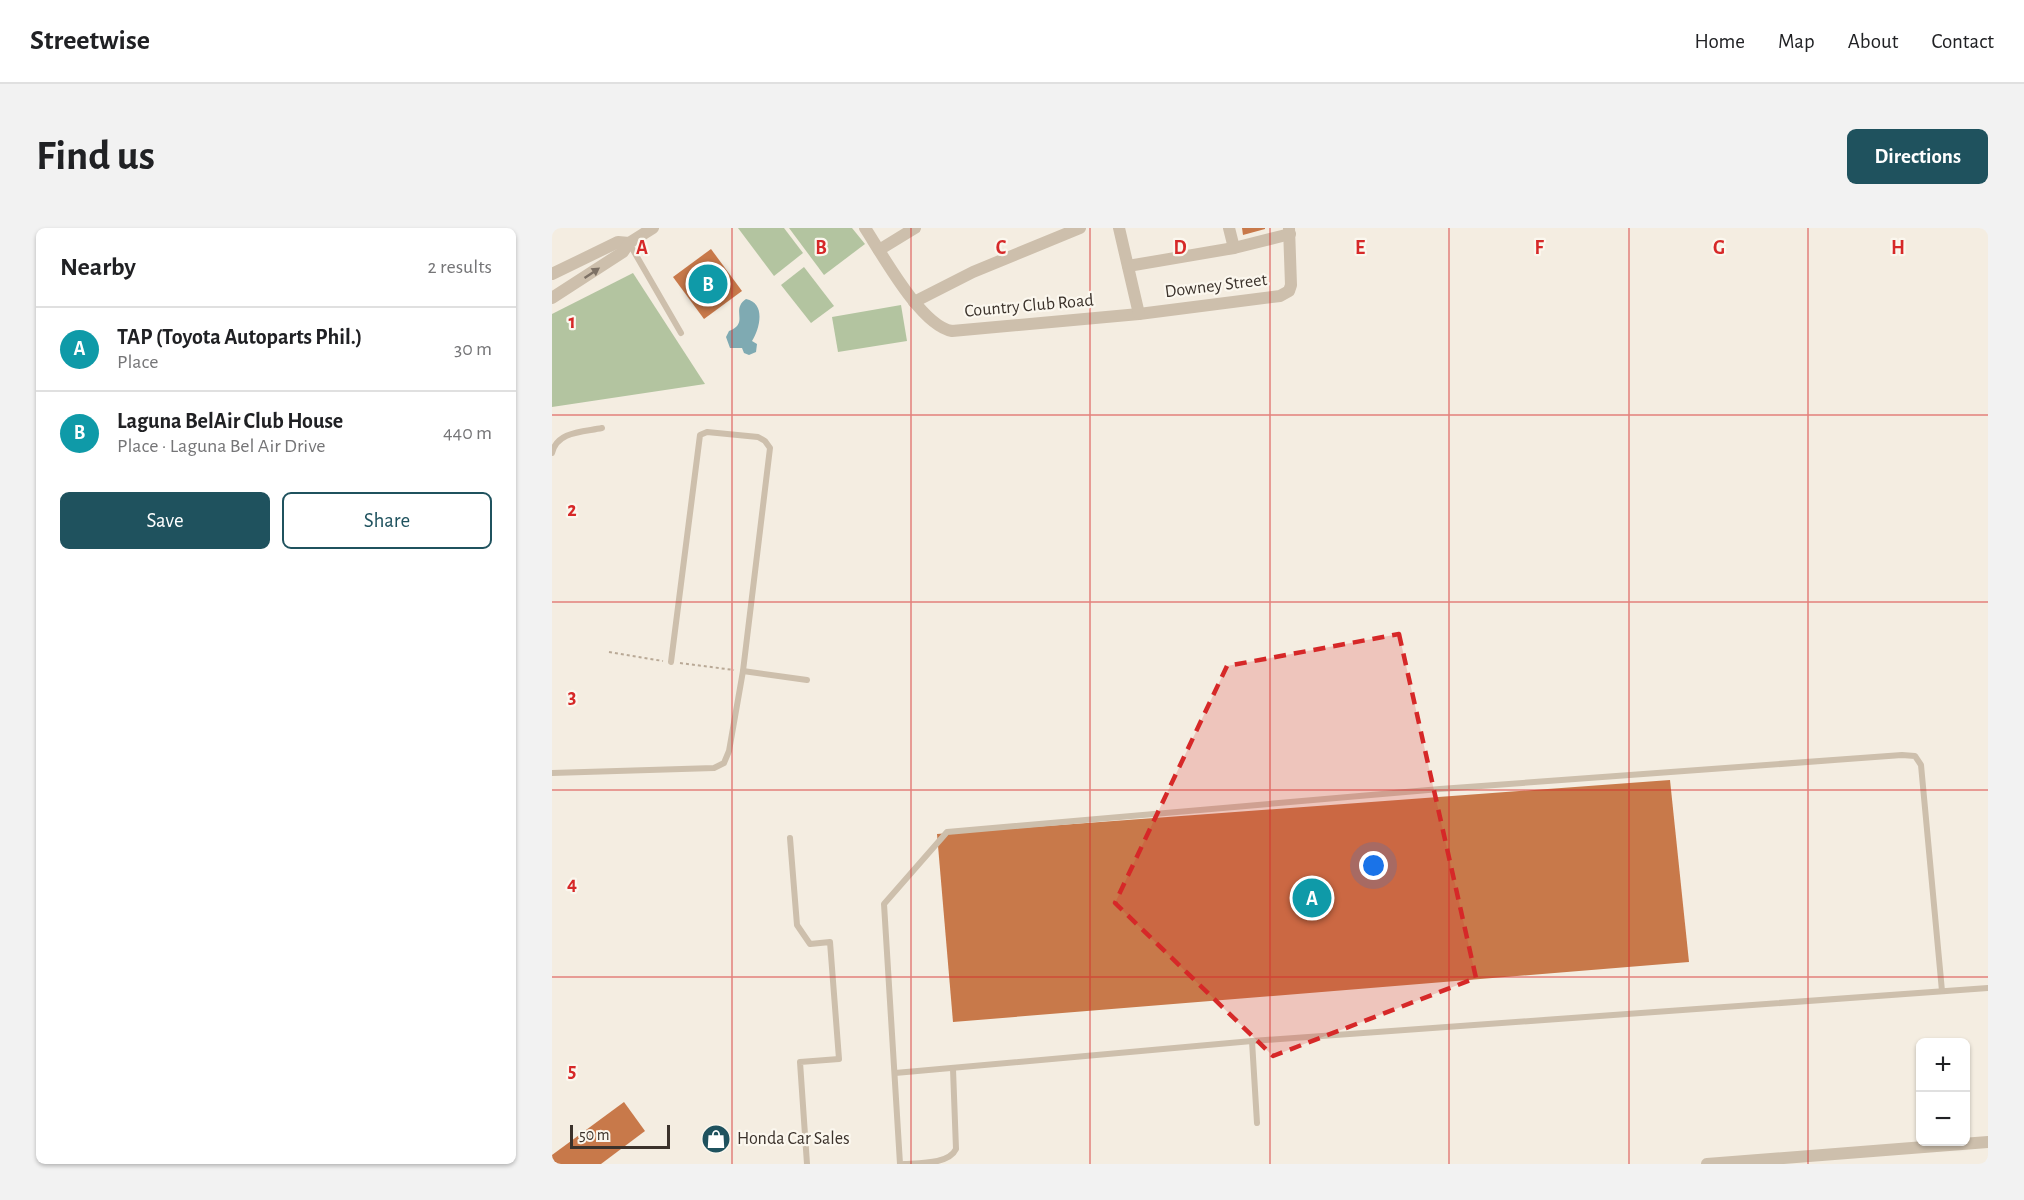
<!DOCTYPE html>
<meta charset="utf-8">
<style>
body{margin:0;font-family:"Alegreya Sans",sans-serif;background:#f2f2f2;color:#202124}
.controls{position:absolute;right:18px;bottom:18px;display:grid;overflow:hidden;border-radius:9px;box-shadow:0 2px 4px #0004}
.controls button{width:54px;height:54px;display:grid;place-items:center;padding:0;border:0;border-bottom:2px solid #e0e0e0;background:#fff;color:#202124;font:30px sans-serif}
.scale{position:absolute;left:18px;bottom:15px;width:100px;box-sizing:border-box;padding-left:6px;border:3px solid #3b322b;border-top:0;font-size:16px;line-height:21px;white-space:nowrap;color:#3b322b;-webkit-text-stroke:4px #fbf7ee;paint-order:stroke}
.you{position:absolute;left:822px;top:638px;width:21px;height:21px;margin:-15px;border:4px solid #fff;border-radius:50%;background:#1a73e8;box-shadow:0 0 0 9px #1a73e833}
.badge{display:grid;place-items:center;width:39px;height:39px;border-radius:50%;background:#1f525e;color:#fff;font-size:20px;font-weight:700}
.pin{position:absolute;translate:-50% -50%;border:3px solid #fff;box-shadow:0 2px 6px #0006}
.list{margin:0;padding:0;list-style:none}
h2{display:flex;justify-content:space-between;align-items:center;height:78px;margin:0;padding:0 24px;font-size:26px}
h2 small{font-size:20px;font-weight:400;color:#757577}
.list li{display:grid;grid-template-columns:39px 1fr auto;gap:18px;align-items:center;box-sizing:border-box;height:84px;padding:0 24px;border-top:2px solid #e0e0e0}
.list b{display:block;font-size:22px;white-space:nowrap}
.list p{margin:0;font-size:20px;white-space:nowrap;color:#757577}
.list em{font-size:20px;font-style:normal;color:#757577}
.actions{display:flex;gap:12px;padding:18px 24px}
.actions a{flex:1;padding:14px 0;border:2px solid #1f525e;border-radius:9px;text-align:center;font-size:21px;color:#1f525e}
.actions .main{background:#1f525e;color:#fff}
.map{position:relative;flex:none;width:1436px;height:936px;overflow:hidden;border-radius:9px}
header{display:flex;align-items:center;gap:36px;box-sizing:border-box;height:84px;padding:0 30px;background:#fff;border-bottom:2px solid #e0e0e0}
header strong{font-size:28px}
nav{display:flex;gap:33px;margin-inline-start:auto;font-size:21px}
.intro{display:flex;align-items:center;justify-content:space-between;box-sizing:border-box;height:144px;padding:0 36px}
h1{margin:0;font-size:42px}
.button{padding:15px 27px;border-radius:9px;background:#1f525e;color:#fff;font-size:21px;font-weight:700}
main{display:flex;gap:36px;padding:0 36px}
aside{flex:1;background:#fff;border-radius:9px;box-shadow:0 2px 4px #0004}
.map>svg:first-child{display:block}
.green{fill:#b3c4a0}
.water{fill:#7faab2}
.building{fill:#c8794a}
.lines{fill:none;stroke-linecap:round;stroke-linejoin:round}
.path{stroke:#b9a996;stroke-width:2;stroke-dasharray:3 3;stroke-linecap:butt}
.lane{stroke:#cdbfac;stroke-width:6}
.street{stroke:#cdbfac;stroke-width:12}
.oneway{fill:#7d7165}
.marked{fill:#d62828;fill-opacity:0.2;stroke:#d62828;stroke-width:4.5;stroke-dasharray:12 8;stroke-linejoin:round}
.grid{fill:none;stroke:#d62828;stroke-width:1.5;stroke-opacity:0.55}
.labels{text-anchor:middle;dominant-baseline:central;stroke-width:4.5;stroke-linejoin:round;paint-order:stroke}
.street-label{font-size:18px;fill:#3b322b;stroke:#fbf7ee}
.poi-label{font-size:18px;fill:#3b322b;stroke:#fbf7ee;text-anchor:start}
.grid-label{font-size:20px;text-anchor:middle;font-weight:bold;fill:#d62828;stroke:#fbf7ee;stroke-width:4.5;stroke-linejoin:round;paint-order:stroke}
</style>
<header>
<strong>Streetwise</strong>
<nav><a>Home</a><a>Map</a><a>About</a><a>Contact</a></nav>
</header>
<div class="intro"><h1>Find us</h1><a class="button">Directions</a></div>
<main>
<aside>
<h2>Nearby<small>2 results</small></h2>
<ul class="list">
<li><span class="badge" style="background:#0f9aa8">A</span><div><b>TAP (Toyota Autoparts Phil.)</b><p>Place</p></div><em>30 m</em></li>
<li><span class="badge" style="background:#0f9aa8">B</span><div><b>Laguna BelAir Club House</b><p>Place · Laguna Bel Air Drive</p></div><em>440 m</em></li>
</ul>
<div class="actions"><a class="main">Save</a><a>Share</a></div>
</aside>
<div class="map">
<svg width="1436" height="936" viewBox="0 0 1436 936">
<rect width="100%" height="100%" fill="#f4ede1"/>
<g class="green">
<polygon points="186,0 232,0 251,25 222,48"/>
<polygon points="237,0 300,0 313,16 272,47"/>
<polygon points="252,39 282,78 259,95 229,57"/>
<polygon points="81,45 153,156 0,179 0,86"/>
<polygon points="349,77 355,113 286,124 280,89"/>
</g>
<path class="water" d="M194,71C214,75 208,100 200,113L205,116L204,124L197,127L192,125L190,120H178L174,109L177,103C198,95 178,82 194,71Z"/>
<g class="building">
<polygon points="690,0 713,0 713,1 691,7"/>
<polygon points="159,21 190,63 152,91 121,49"/>
<polygon points="1118,552 1137,734 401,794 385,606"/>
<polygon points="72,874 93,903 49,936 0,936 0,927"/>
</g>
<g class="lines">
<g class="path">
<polyline points="57,424 111,433"/>
<polyline points="128,435 182,442"/>
</g>
<g class="lane">
<polyline points="77,15 129,105"/>
<path d="M0,225C5,203 31,204 50,200"/>
<polyline points="191,443 255,452"/>
<polyline points="0,545 162,540 172,535 177,523 191,443 218,220 213,213 206,209 155,204 148,207 119,434"/>
<polyline points="238,610 245,697 258,716 278,714 287,831 248,834 255,936"/>
<polyline points="700,813 705,895"/>
<polyline points="343,845 700,813 1436,760"/>
<polyline points="348,936 332,676 395,604 888,561 1350,527 1363,528 1369,537 1390,763"/>
<path d="M352,936C369,935 397,936 404,921L401,841"/>
</g>
<g class="street">
<path d="M313,0C330,26 369,98 400,103L587,86L728,68L737,63L739,57L737,0"/>
<polyline points="567,0 587,86"/>
<polyline points="677,0 682,20"/>
<polyline points="327,22 363,0"/>
<polyline points="576,38 682,20 738,6"/>
<polyline points="0,46 66,14 77,15"/>
<polyline points="0,70 71,24 77,15 101,0"/>
<polyline points="362,74 421,44 528,0"/>
<polyline points="1155,936 1436,914"/>
</g>
</g>
<defs><path id="oneway-solid" d="M-6-.8H1V-3.2L6.5 0L1 3.2V.8H-6Z" transform="scale(1.5)"/></defs>
<use class="oneway" href="#oneway-solid" transform="translate(40 45) rotate(-34)"/>
<path class="marked" d="M847,406L924,750L721,828L563,675L675,438Z"/>
<path class="grid" d="M180,0V936M359,0V936M538,0V936M718,0V936M897,0V936M1077,0V936M1256,0V936M0,187H1436M0,374H1436M0,562H1436M0,749H1436"/>
<defs>
<g id="shop-disc" transform="scale(1.5)"><circle r="9.5" fill="#1f525e" stroke="#fbf7ee"/><path d="M-5-2.5h2.3a2.7 3.5 0 0 1 5.4 0H5L5.5 6h-11ZM-1.5-2.5h3a1.5 2.3 0 0 0-3 0Z" fill="#fff"/></g>
</defs>
<g fill-rule="evenodd">
<use href="#shop-disc" x="164" y="911"/>
</g>
<g class="labels">
<g class="street-label">
<text transform="translate(664 58) rotate(-7)">Downey Street</text>
<text transform="translate(477 78) rotate(-5)">Country Club Road</text>
</g>
<g class="poi-label">
<text x="185" y="911">Honda Car Sales</text>
</g>
</g>
<g class="grid-label">
<text x="90" y="26">A</text>
<text x="269" y="26">B</text>
<text x="449" y="26">C</text>
<text x="628" y="26">D</text>
<text x="808" y="26">E</text>
<text x="987" y="26">F</text>
<text x="1167" y="26">G</text>
<text x="1346" y="26">H</text>
<text x="20" y="100">1</text>
<text x="20" y="288">2</text>
<text x="20" y="475">3</text>
<text x="20" y="662">4</text>
<text x="20" y="849">5</text>
</g>
</svg>
<div class="controls">
<button>+</button>
<button>−</button>
</div>
<div class="scale">50 m</div>
<div class="you"></div>
<div class="pin badge" style="left:760px;top:670px;background:#0f9aa8">A</div>
<div class="pin badge" style="left:156px;top:56px;background:#0f9aa8">B</div>
</div>
</main>
